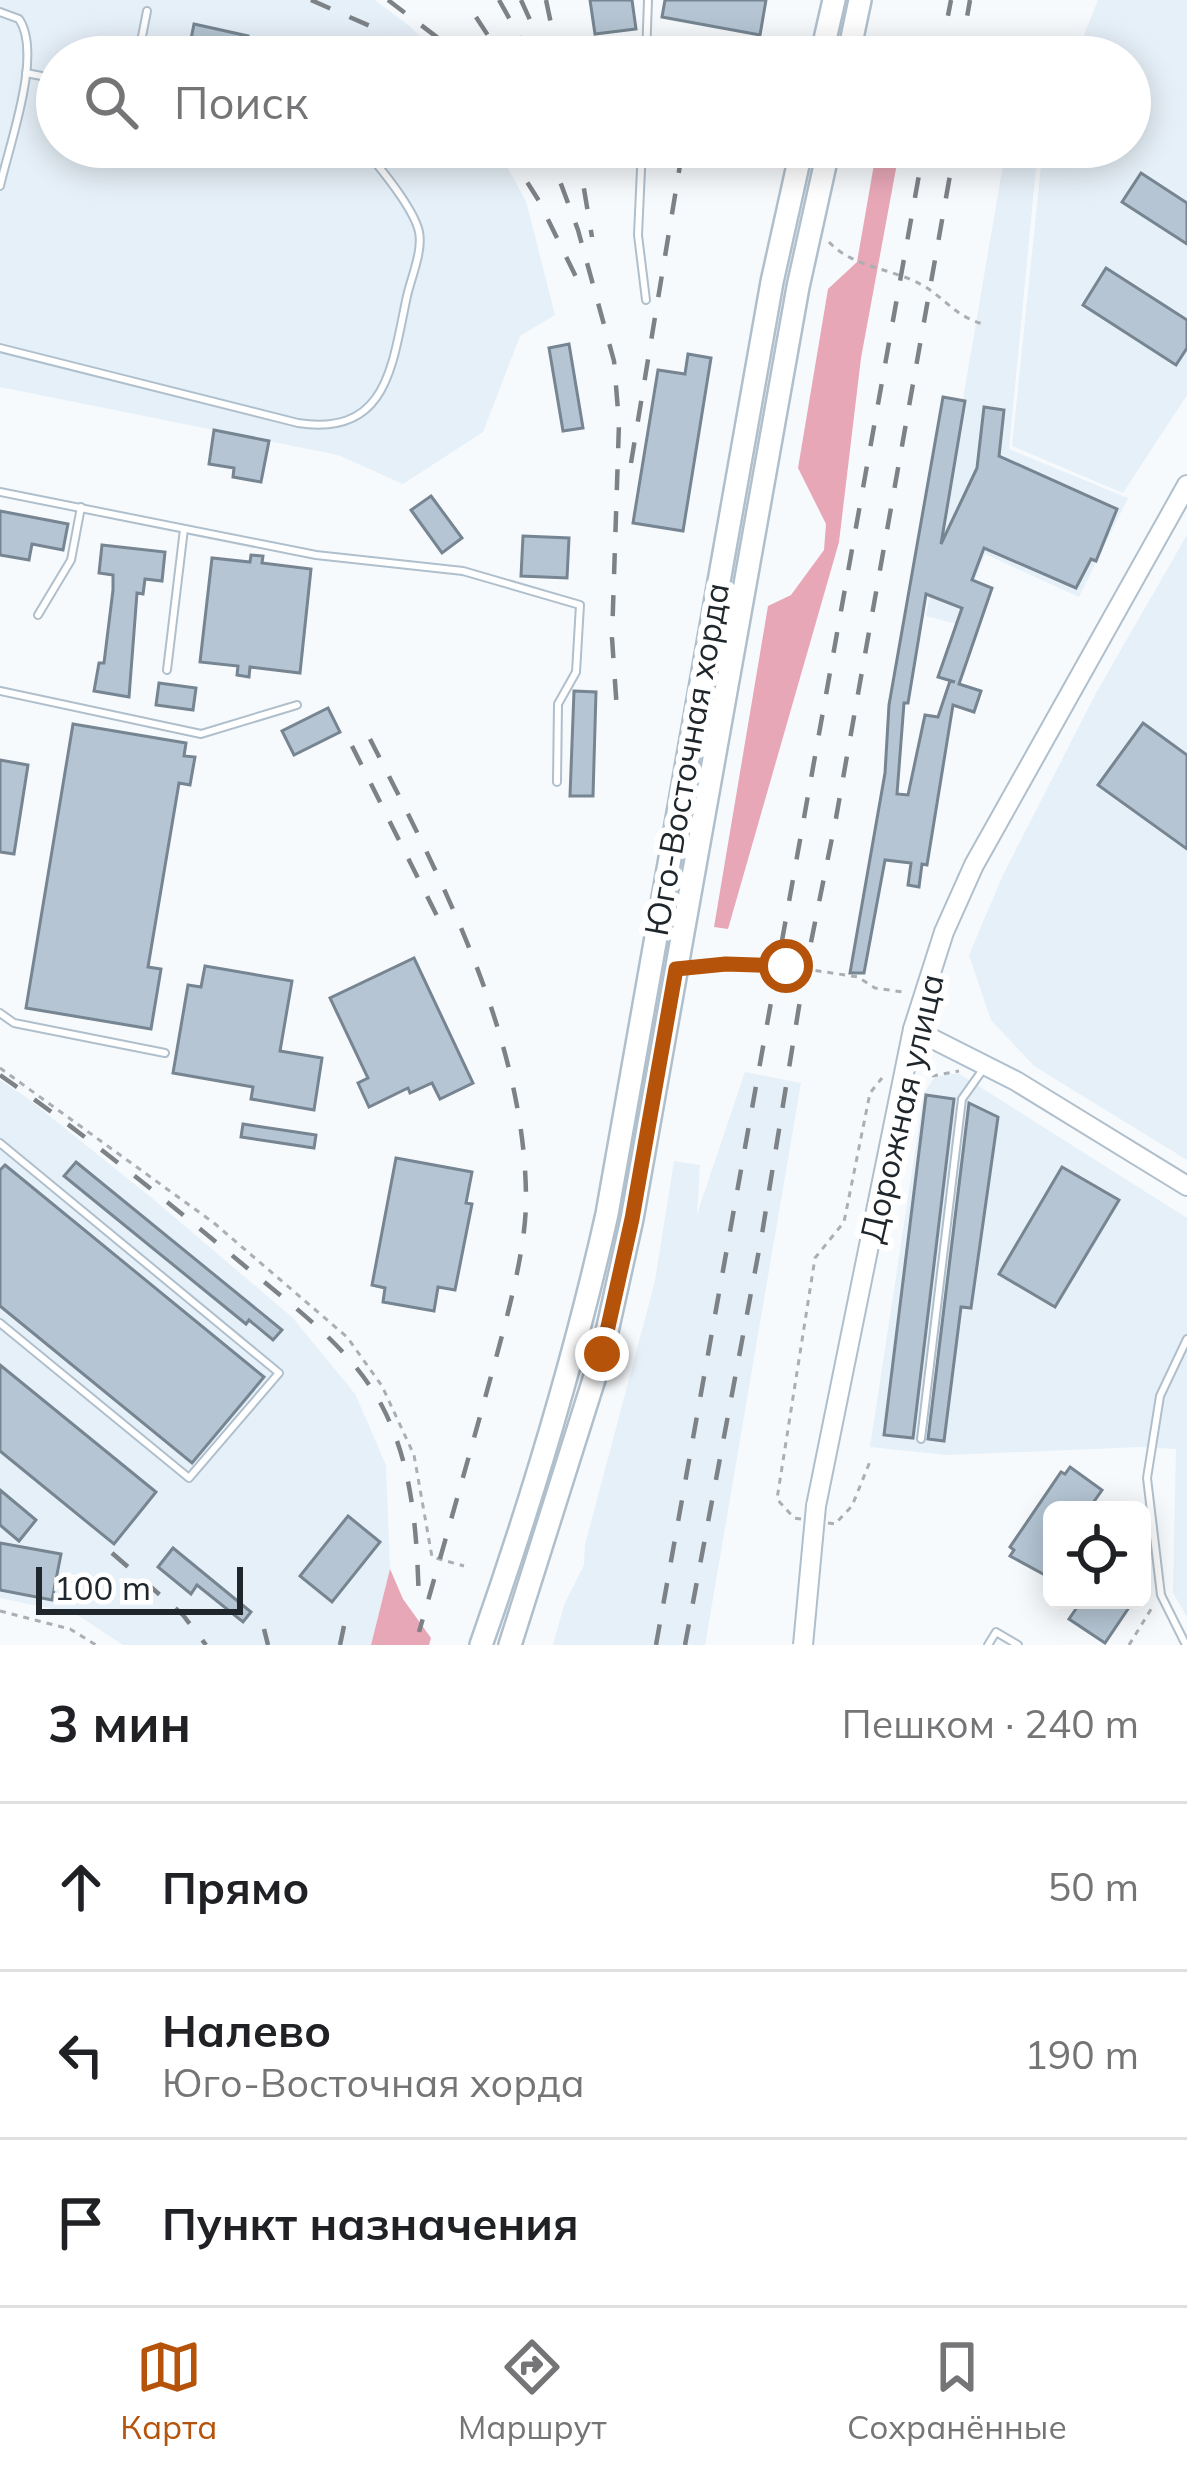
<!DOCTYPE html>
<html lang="ru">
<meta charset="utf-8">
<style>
body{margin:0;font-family:Mulish,sans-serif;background:#f2f2f2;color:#202124}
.controls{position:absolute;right:36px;bottom:36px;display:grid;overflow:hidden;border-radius:18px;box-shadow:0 6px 30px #0003}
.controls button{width:108px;height:108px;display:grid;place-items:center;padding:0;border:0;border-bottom:3px solid #e0e0e0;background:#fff;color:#202124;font:60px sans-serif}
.scale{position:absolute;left:36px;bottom:30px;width:207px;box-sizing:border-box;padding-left:12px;border:6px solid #20272c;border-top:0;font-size:33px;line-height:42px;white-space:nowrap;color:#20272c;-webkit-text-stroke:9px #fff;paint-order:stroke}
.stop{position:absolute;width:36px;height:36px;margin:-27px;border:9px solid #b45309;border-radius:50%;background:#fff}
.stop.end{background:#b45309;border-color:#fff;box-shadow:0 3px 12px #0008}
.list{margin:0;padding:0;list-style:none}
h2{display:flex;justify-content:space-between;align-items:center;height:156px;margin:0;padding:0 48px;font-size:51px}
h2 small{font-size:39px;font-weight:400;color:#757577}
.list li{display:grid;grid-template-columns:78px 1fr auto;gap:36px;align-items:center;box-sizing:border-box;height:168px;padding:0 48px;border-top:3px solid #e0e0e0}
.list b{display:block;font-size:45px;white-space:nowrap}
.list p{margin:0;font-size:39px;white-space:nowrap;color:#757577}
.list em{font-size:39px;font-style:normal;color:#757577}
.icon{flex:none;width:66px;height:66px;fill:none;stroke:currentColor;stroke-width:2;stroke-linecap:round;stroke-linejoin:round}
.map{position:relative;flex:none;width:1187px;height:1645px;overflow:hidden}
.search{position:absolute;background:#fff;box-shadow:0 6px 30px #0003;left:36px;right:36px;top:36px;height:132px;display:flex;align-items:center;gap:30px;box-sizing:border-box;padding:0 42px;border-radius:66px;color:#757577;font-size:45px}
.sheet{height:660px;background:#fff}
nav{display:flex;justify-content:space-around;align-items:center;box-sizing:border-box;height:168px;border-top:3px solid #e0e0e0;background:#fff;font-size:33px;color:#757577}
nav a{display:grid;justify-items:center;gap:6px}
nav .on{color:#b45309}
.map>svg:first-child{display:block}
.built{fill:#e6f0f8}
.forest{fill:#e7a7b7}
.building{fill:#b5c5d3;stroke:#768591;stroke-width:3;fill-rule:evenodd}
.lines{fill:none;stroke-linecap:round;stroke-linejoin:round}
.lane-casing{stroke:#afbfcc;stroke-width:10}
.secondary-casing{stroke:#afbfcc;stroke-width:22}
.primary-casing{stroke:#afbfcc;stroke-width:26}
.path{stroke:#abafb3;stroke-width:3;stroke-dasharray:6 6;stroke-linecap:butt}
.lane{stroke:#fff;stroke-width:6}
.secondary{stroke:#fff;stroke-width:18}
.primary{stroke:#fff;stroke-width:21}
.rail{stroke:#7d8287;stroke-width:4.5;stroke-dasharray:21 21;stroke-linecap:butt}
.secondary-bridge-casing{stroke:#afbfcc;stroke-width:22;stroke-linecap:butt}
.secondary-bridge{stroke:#fff;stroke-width:18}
.route{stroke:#b45309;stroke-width:15}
.labels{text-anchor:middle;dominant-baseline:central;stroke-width:12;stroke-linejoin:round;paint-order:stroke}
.street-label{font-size:33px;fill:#20272c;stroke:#fff}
</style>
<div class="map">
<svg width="1187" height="1645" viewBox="0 0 1187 1645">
<rect width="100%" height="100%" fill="#f7fafd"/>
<g class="built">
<polygon points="0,0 375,0 408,25 443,57 57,57 57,147 496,147 526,201 555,315 520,336 483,432 403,484 338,455 0,387"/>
<polygon points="1098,0 1187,0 1187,395 1123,493 1012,446 1043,147 1130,147 1130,57 1075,57"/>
<polygon points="1006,147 1038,147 1009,449 1128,498 1079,597 985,554 957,624 926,616"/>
<polygon points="1187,535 1187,1160 1034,1066 991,1020 969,955 1003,875 1096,693"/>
<polygon points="745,1072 801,1083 705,1645 553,1645 564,1605 584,1565 585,1545 655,1281 674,1161 700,1165 697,1214"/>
<polygon points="958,1073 1187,1218 1187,1617 1173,1593 1176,1449 1141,1447 947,1455 870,1447 924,1093 935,1077"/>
<polygon points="0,1080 26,1097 153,1199 293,1318 355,1394 386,1465 390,1569 371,1645 123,1645 76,1614 0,1598"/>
</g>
<g class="forest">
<polygon points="877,147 900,147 861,358 839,542 728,929 714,927 768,606 791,595 824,550 826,524 798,468 828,289 857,262"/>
<polygon points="390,1569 403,1599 431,1638 429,1645 371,1645"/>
</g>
<g class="building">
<polygon points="590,0 632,0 636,29 595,34"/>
<polygon points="665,0 766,0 760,35 662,17"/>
<polygon points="194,24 248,36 244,57 189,49"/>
<polygon points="1141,173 1187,203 1187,244 1122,202"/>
<polygon points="1106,268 1187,320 1187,348 1176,365 1083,305"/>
<polygon points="569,344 583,428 563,431 549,348"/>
<polygon points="688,354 711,358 683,531 633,523 658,370 685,374"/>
<path d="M943,397L965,401L941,544L977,468L984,407L1004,410L999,456L1117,509L1096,561L1091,559L1076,588L984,548L972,580L992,588L959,684L981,691L974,712L953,705L927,865L922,864L919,887L908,885L911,863L885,860L864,973H850L885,773L889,705ZM926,594L962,608L938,677L955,682L950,681L938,717L925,715L908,795L897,794L904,703H908Z"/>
<polygon points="214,430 269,441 261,482 233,477 234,468 209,464"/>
<polygon points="431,496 462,538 442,553 411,510"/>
<polygon points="0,511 68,524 63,550 32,544 29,560 0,555"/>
<polygon points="523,536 569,538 567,578 521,576"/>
<polygon points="102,545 165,552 162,581 145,579 143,594 137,593 129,697 94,691 99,663 104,663 113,590 113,575 99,573"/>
<polygon points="251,555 263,556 262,563 311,569 300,673 250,667 249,677 237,675 238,666 200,662 212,558 250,562"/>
<polygon points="159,683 196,688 193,710 156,705"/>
<polygon points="574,691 596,692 593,796 570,796"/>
<polygon points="328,708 340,732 294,755 282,731"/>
<polygon points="1143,723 1187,755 1187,849 1098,785"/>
<polygon points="73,724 186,743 184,756 195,757 190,785 179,783 148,967 161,969 151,1029 26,1008"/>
<polygon points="0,760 28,765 14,854 0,852"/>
<polygon points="414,958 473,1083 440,1099 432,1083 410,1093 408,1088 369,1107 358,1083 368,1078 330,998"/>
<polygon points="205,966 292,981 280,1051 322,1058 314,1110 251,1099 253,1087 173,1073 188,985 201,987"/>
<polygon points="926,1095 954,1099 913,1438 884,1435"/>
<polygon points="969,1103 998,1117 971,1308 961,1307 944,1441 928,1439"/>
<polygon points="243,1124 316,1135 314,1148 241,1137"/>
<polygon points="396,1158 472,1172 466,1203 472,1204 455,1290 438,1287 434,1311 383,1302 385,1288 372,1285"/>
<polygon points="76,1162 282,1330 273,1340 249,1320 246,1324 64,1176"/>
<polygon points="5,1165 264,1377 192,1463 0,1306 0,1170"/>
<polygon points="1062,1167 1119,1200 1055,1307 999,1274"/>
<polygon points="0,1365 156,1492 114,1544 0,1451"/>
<polygon points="1070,1467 1102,1490 1088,1510 1052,1510 1052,1564 1045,1575 1010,1556 1014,1550 1010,1547 1061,1472 1065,1474"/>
<polygon points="0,1490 36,1520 19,1541 0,1525"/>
<polygon points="348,1516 380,1542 332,1602 300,1576"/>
<polygon points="0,1543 61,1554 52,1600 0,1590"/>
<polygon points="173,1548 251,1612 243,1622 197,1585 191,1594 158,1567"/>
<polygon points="1082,1600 1134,1600 1105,1643 1069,1619"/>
</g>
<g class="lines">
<g class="lane-casing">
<g id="lane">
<path d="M0,12L19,19C43,54 9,145 0,186"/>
<polyline points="138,57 147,11"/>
<polyline points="646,57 648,0"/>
<polyline points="26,73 57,79"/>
<polyline points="642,147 638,235 646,300"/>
<path d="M0,348L298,423C388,437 392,365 407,296C411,278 423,251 419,232C414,208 379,167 363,147"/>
<polyline points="0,492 316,555 463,571 580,605 576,672 558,704 557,782"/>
<polyline points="38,615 71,560 81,507"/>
<polyline points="167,670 184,529"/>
<polyline points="0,691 201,734 297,705"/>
<polyline points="0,1013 14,1023 165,1053"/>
<polyline points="0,1143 279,1373 189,1478 0,1323"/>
<polyline points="921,1439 962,1099 984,1068"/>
<polyline points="988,1645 996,1632 1018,1645"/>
<polyline points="1186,1645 1161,1595 1147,1478 1160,1396 1187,1339"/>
</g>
</g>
<g class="secondary-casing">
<g id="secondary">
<polyline points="913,1029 1016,1081 1187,1186"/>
<polyline points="816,1506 913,1029 944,932 974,865 1187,485"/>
</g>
</g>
<g class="primary-casing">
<g id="primary">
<polyline points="821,57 834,0"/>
<polyline points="848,57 860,0"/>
<path d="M481,1645C531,1503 574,1361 607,1214L772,282L802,147"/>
<polyline points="510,1645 602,1354 632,1219 798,287 829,147"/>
</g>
</g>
<g class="path">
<path d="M829,242C855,270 899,268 930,290C952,306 958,317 986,325"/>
<polyline points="696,967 773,964 858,977 875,988 903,992"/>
<polyline points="0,1068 214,1223 347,1337 382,1386 414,1455 432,1557 464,1566"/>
<polyline points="932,1076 959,1071"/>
<polyline points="801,1519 794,1518 777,1499 815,1258 844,1222 870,1093 882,1078"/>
<polyline points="828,1523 835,1524 852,1506 871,1459"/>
<polyline points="0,1611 70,1629 96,1645"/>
<polyline points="1129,1645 1153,1606"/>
</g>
<use href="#lane" class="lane"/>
<use href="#secondary" class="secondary"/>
<use href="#primary" class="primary"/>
<g class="rail">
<polyline points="311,0 370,26 412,57"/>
<polyline points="388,0 463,57"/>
<polyline points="499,0 531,57"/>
<polyline points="521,0 539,40"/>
<polyline points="546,0 558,57"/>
<polyline points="476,17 502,57"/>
<polyline points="700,57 702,47"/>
<polyline points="940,57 951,0"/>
<polyline points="960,57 970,0"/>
<polyline points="505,147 539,201 577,279"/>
<polyline points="540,147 558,176 578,230 614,361 619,423 612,638 617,711"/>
<polyline points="577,147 592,237"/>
<polyline points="631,463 683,147"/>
<path d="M370,739C441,878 526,1040 526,1200C526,1250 506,1321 493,1369C469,1457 444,1545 419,1632"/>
<polyline points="352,746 444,930"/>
<path d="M0,1075C83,1133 162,1197 240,1262C291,1305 350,1346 382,1406C414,1467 417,1537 419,1604"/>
<polyline points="112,1553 183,1615 206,1645"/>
<polyline points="264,1629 268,1645"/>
<polyline points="340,1645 344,1626"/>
<polyline points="656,1645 924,147"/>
<polyline points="685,1645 762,1234 803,982 836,818 955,147"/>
</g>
<g class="secondary-bridge-casing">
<polyline id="secondary-bridge" points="803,1645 816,1506"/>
</g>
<use href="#secondary-bridge" class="secondary-bridge"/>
</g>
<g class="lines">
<polyline class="route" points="602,1354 632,1219 676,969 726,964 786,966"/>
</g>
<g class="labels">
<g class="street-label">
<text transform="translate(686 759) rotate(-80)">Юго-Восточная хорда</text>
<text transform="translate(901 1108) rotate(-77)">Дорожная улица</text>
</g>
</g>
</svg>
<div class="controls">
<button><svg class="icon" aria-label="locate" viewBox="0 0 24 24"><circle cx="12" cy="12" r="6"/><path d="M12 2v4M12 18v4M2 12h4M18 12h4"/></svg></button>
</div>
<div class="scale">100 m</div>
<div class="stop" style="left:786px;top:966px"></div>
<div class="stop end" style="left:602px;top:1354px"></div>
<div class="search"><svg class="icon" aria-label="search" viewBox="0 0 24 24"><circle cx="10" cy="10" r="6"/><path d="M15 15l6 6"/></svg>Поиск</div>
</div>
<section class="sheet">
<h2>3 мин<small>Пешком · 240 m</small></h2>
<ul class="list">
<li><svg class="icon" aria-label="ahead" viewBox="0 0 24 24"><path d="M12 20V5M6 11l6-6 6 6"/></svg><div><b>Прямо</b></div><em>50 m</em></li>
<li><svg class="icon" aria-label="left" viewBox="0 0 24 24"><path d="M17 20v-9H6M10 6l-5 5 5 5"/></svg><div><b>Налево</b><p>Юго-Восточная хорда</p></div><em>190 m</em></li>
<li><svg class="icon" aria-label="arrive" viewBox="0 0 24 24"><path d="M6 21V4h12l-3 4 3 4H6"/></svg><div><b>Пункт назначения</b></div></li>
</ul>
</section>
<nav>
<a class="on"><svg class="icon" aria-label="map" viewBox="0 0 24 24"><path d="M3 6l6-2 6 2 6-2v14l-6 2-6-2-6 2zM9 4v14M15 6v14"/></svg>Карта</a>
<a><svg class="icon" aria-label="directions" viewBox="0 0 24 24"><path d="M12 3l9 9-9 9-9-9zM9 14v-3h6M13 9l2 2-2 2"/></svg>Маршрут</a>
<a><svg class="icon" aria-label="saved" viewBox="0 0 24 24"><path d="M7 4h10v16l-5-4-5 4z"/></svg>Сохранённые</a>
</nav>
